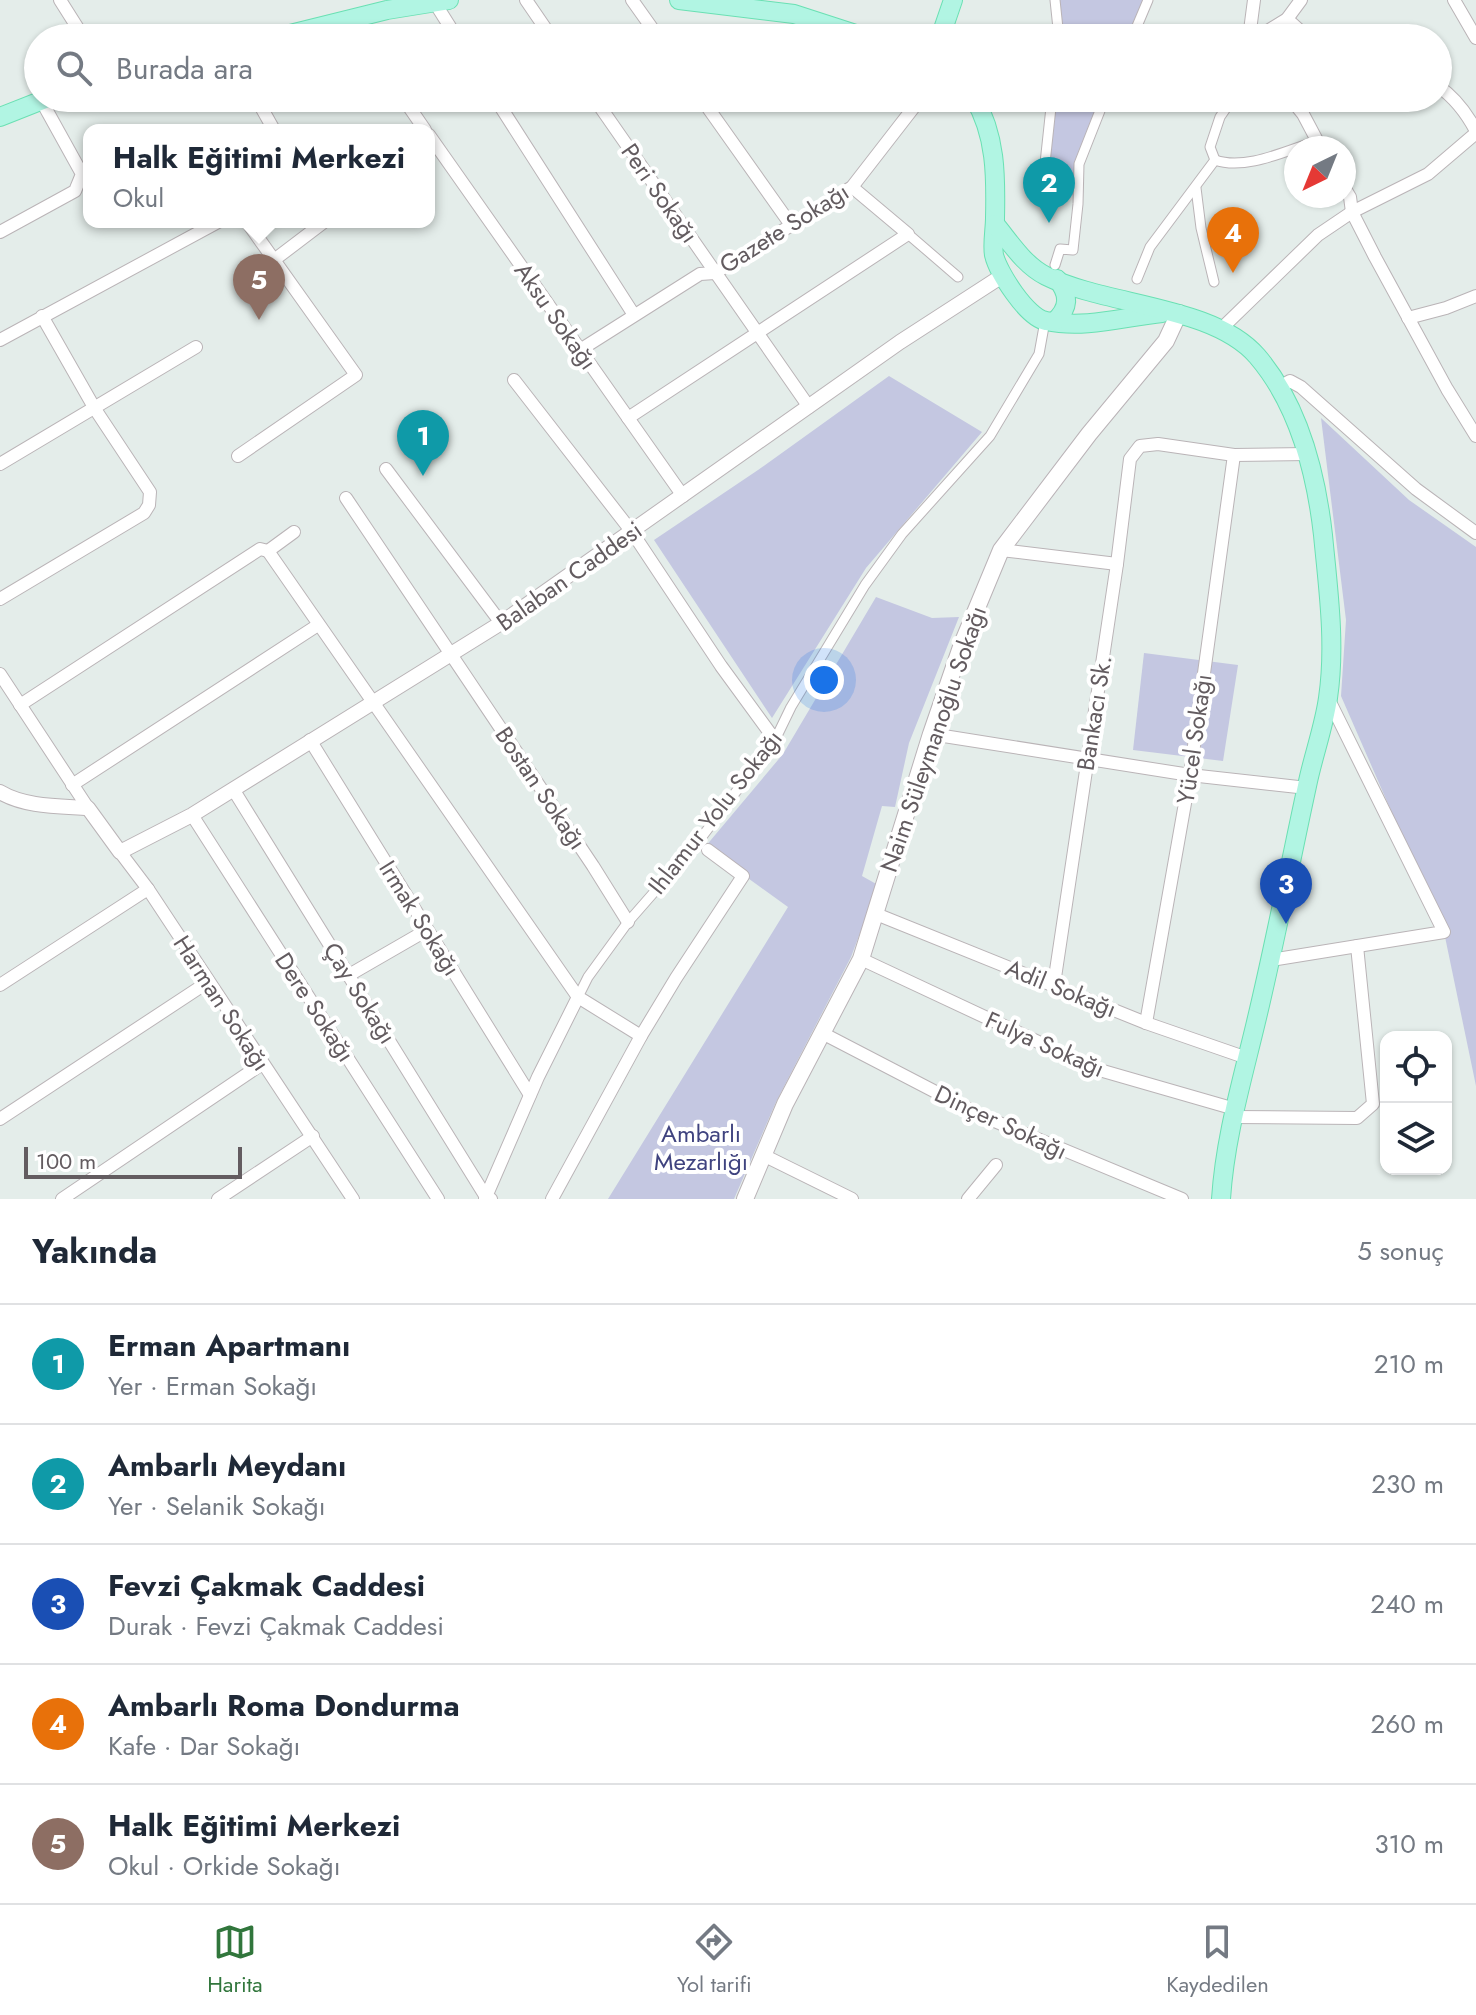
<!DOCTYPE html>
<html lang="tr">
<meta charset="utf-8">
<style>
body{margin:0;font-family:Jost,sans-serif;background:#f6f6f7;color:#1f2937}
.controls{position:absolute;right:24px;bottom:24px;display:grid;overflow:hidden;border-radius:16px;box-shadow:0 2px 6px #0004}
.controls button{width:72px;height:72px;display:grid;place-items:center;padding:0;border:0;border-bottom:2px solid #e0e1e3;background:#fff;color:#1f2937;font:40px sans-serif}
.compass{position:absolute;left:1284px;top:136px;width:72px;height:72px;border-radius:50%;background:#fff;box-shadow:0 2px 6px #0004;rotate:223deg}
.scale{position:absolute;left:24px;bottom:20px;width:218px;box-sizing:border-box;padding-left:8px;border:4px solid #635c60;border-top:0;font-size:22px;line-height:28px;white-space:nowrap;color:#635c60;-webkit-text-stroke:6px #fff;paint-order:stroke}
.you{position:absolute;left:824px;top:680px;width:28px;height:28px;margin:-20px;border:6px solid #fff;border-radius:50%;background:#1a73e8;box-shadow:0 0 0 12px #1a73e833}
.badge{display:grid;place-items:center;width:52px;height:52px;border-radius:50%;background:#31763c;color:#fff;font-size:26px;font-weight:700}
.pin{position:absolute;translate:-50% -66px;filter:drop-shadow(0 2px 4px #0008)}
.pin::after{content:'';position:absolute;top:42px;width:28px;height:24px;background:inherit;clip-path:polygon(0 0,100% 0,50% 100%)}
.popup{position:absolute;left:83px;top:124px;width:352px;height:104px;box-sizing:border-box;display:grid;place-content:center;border-radius:16px;background:#fff;filter:drop-shadow(0 2px 6px #0005);font-size:26px;white-space:nowrap;color:#747a83}
.popup b{font-size:30px;color:#1f2937}
.popup::after{content:'';position:absolute;left:50%;top:100%;margin-left:-16px;border:16px solid transparent;border-top-color:#fff}
.list{margin:0;padding:0;list-style:none}
h2{display:flex;justify-content:space-between;align-items:center;height:104px;margin:0;padding:0 32px;font-size:34px}
h2 small{font-size:26px;font-weight:400;color:#747a83}
.list li{display:grid;grid-template-columns:52px 1fr auto;gap:24px;align-items:center;box-sizing:border-box;height:120px;padding:0 32px;border-top:2px solid #e0e1e3}
.list b{display:block;font-size:30px;white-space:nowrap}
.list p{margin:0;font-size:26px;white-space:nowrap;color:#747a83}
.list em{font-size:26px;font-style:normal;color:#747a83}
.icon{flex:none;width:44px;height:44px;fill:none;stroke:currentColor;stroke-width:2;stroke-linecap:round;stroke-linejoin:round}
.map{position:relative;flex:none;width:1476px;height:1199px;overflow:hidden}
.search{position:absolute;background:#fff;box-shadow:0 2px 6px #0004;left:24px;right:24px;top:24px;height:88px;display:flex;align-items:center;gap:20px;box-sizing:border-box;padding:0 28px;border-radius:44px;color:#747a83;font-size:30px}
.sheet{height:704px;background:#fff}
nav{display:flex;justify-content:space-around;align-items:center;box-sizing:border-box;height:112px;border-top:2px solid #e0e1e3;background:#fff;font-size:22px;color:#747a83}
nav a{display:grid;justify-items:center;gap:4px}
nav .on{color:#31763c}
.map>svg:first-child{display:block}
.green{fill:#c4c7e1}
.lines{fill:none;stroke-linecap:round;stroke-linejoin:round}
.pedestrian-casing{stroke:#bab4b7;stroke-width:11}
.minor-casing{stroke:#bab4b7;stroke-width:14}
.tertiary-casing{stroke:#bab4b7;stroke-width:16}
.secondary-casing{stroke:#bab3b7;stroke-width:18}
.primary-casing{stroke:#6ae0b3;stroke-width:20}
.pedestrian{stroke:#fff;stroke-width:9}
.minor{stroke:#fff;stroke-width:12}
.tertiary{stroke:#fff;stroke-width:14}
.secondary{stroke:#fff;stroke-width:16}
.primary{stroke:#b1f5e3;stroke-width:18}
.labels{text-anchor:middle;dominant-baseline:central;stroke-width:8;stroke-linejoin:round;paint-order:stroke}
.street-label{font-size:24px;fill:#635c60;stroke:#fff}
.park-label{font-size:24px;fill:#3f437f;stroke:#fff}
</style>
<div class="map">
<svg width="1476" height="1199" viewBox="0 0 1476 1199">
<rect width="100%" height="100%" fill="#e4edea"/>
<g class="green">
<polygon points="1055,0 1148,0 1132,38 1059,38"/>
<polygon points="1052,98 1105,98 1079,164 1078,196 1042,191"/>
<polygon points="889,376 982,432 866,568 772,718 654,540 758,470"/>
<polygon points="1321,418 1409,500 1476,547 1476,1086 1444,932 1341,696 1346,620"/>
<polygon points="876,597 932,618 959,617 909,743 895,807 882,806 862,876 878,885 851,957 776,1102 734,1199 608,1199 788,907 705,847 783,754"/>
<polygon points="1144,653 1238,665 1223,761 1133,750"/>
</g>
<g class="lines">
<g class="pedestrian-casing">
<g id="pedestrian">
<polyline points="1055,0 1059,38"/>
<polyline points="1132,38 1148,0"/>
<path d="M1215,160C1246,171 1287,150 1317,141"/>
<polyline points="1215,160 1210,147 1220,117 1233,98"/>
<polyline points="1196,188 1201,228 1214,282"/>
<polyline points="1042,191 1052,98"/>
<polyline points="908,234 958,277"/>
<polyline points="1055,265 1060,249 1073,250 1078,204 1079,164 1105,98"/>
<polyline points="1137,279 1150,247 1215,160"/>
<polyline points="578,997 588,977 628,922 698,842 775,740 791,707 865,585 902,534 990,436 1039,354 1045,321"/>
</g>
</g>
<g class="minor-casing">
<g id="minor">
<polyline points="60,0 84,38"/>
<polyline points="526,0 552,38"/>
<polyline points="632,0 659,38"/>
<polyline points="1454,0 1476,38"/>
<polyline points="435,3 457,38"/>
<polyline points="348,19 361,38"/>
<polyline points="1287,19 1308,38"/>
<polyline points="1249,38 1254,0"/>
<polyline points="1256,38 1287,19 1301,0"/>
<path d="M1438,86C1454,97 1467,114 1476,131"/>
<polyline points="256,98 274,130"/>
<polyline points="403,98 425,130"/>
<polyline points="495,98 634,315"/>
<polyline points="594,98 809,407"/>
<polyline points="701,98 791,225"/>
<polyline points="1290,98 1303,114 1321,148"/>
<polyline points="429,135 683,496"/>
<polyline points="1344,187 1350,197 1352,212 1375,257 1447,389 1476,436"/>
<polyline points="0,232 75,191 82,174 41,100"/>
<polyline points="274,260 324,222"/>
<polyline points="1408,318 1446,308 1476,296"/>
<polyline points="1220,330 1318,235 1352,212 1428,174 1476,133"/>
<polyline points="0,340 218,222"/>
<polyline points="580,350 700,274 715,273 852,187 921,98"/>
<polyline points="514,380 632,532 721,666 775,740"/>
<polyline points="1279,387 1290,381 1301,387 1416,489 1476,533"/>
<polyline points="628,418 908,234 852,187"/>
<polyline points="238,456 356,375 247,222"/>
<polyline points="0,464 196,347"/>
<polyline points="386,469 501,623"/>
<polyline points="346,498 593,866 628,922"/>
<polyline points="1001,550 1117,564"/>
<polyline points="268,551 578,997 641,1036"/>
<polyline points="268,551 294,532"/>
<polyline points="0,599 144,513 149,505 150,492 95,409 42,316"/>
<polyline points="0,674 88,808"/>
<polyline points="20,705 260,549 268,551"/>
<polyline points="931,734 1190,775 1307,788"/>
<polyline points="310,740 530,1095"/>
<polyline points="72,785 318,625"/>
<polyline points="233,789 486,1197 491,1199"/>
<polyline points="192,815 438,1199"/>
<polyline points="120,852 148,889 353,1199"/>
<polyline points="876,914 1146,1023 1247,1058"/>
<polyline points="861,959 1096,1069 1235,1109"/>
<polyline points="1271,960 1444,932 1328,698"/>
<polyline points="349,975 427,930"/>
<polyline points="1054,984 1117,564 1130,459 1140,446 1158,444 1234,455 1308,454"/>
<polyline points="0,985 148,889"/>
<polyline points="1146,1023 1190,775 1234,455"/>
<polyline points="824,1034 980,1115 1182,1199"/>
<polyline points="1232,1117 1357,1118 1373,1104 1357,946"/>
<polyline points="0,1119 208,982"/>
<polyline points="763,1155 852,1199"/>
<polyline points="62,1199 262,1064"/>
<polyline points="218,1199 313,1136"/>
<polyline points="485,1199 538,1077 578,997"/>
<polyline points="552,1199 641,1036 676,978 743,876 708,850"/>
<polyline points="968,1199 996,1165"/>
</g>
</g>
<g class="tertiary-casing">
<path id="tertiary" d="M0,792C25,807 59,806 88,808L120,852L192,815L501,623L900,342L1002,276"/>
</g>
<g class="secondary-casing">
<polyline id="secondary" points="745,1199 785,1104 861,959 931,734 962,644 1001,550 1089,434 1166,341 1179,313"/>
</g>
<g class="primary-casing">
<g id="primary">
<polyline points="679,0 794,14 868,38"/>
<polyline points="274,38 387,10 449,0"/>
<polyline points="940,38 953,0"/>
<path d="M974,98C996,135 996,176 995,218C995,229 992,244 994,255C998,272 1027,318 1046,321C1085,329 1124,317 1162,313"/>
<polyline points="0,117 48,98"/>
<path d="M995,224C1010,242 1024,265 1046,276C1106,306 1213,305 1257,356C1299,405 1316,473 1323,535C1328,588 1336,644 1328,698C1324,727 1313,756 1307,786C1290,864 1275,943 1256,1022C1242,1081 1225,1138 1221,1199"/>
<path d="M1055,321C1070,307 1069,294 1057,279"/>
</g>
</g>
<use href="#pedestrian" class="pedestrian"/>
<use href="#minor" class="minor"/>
<use href="#tertiary" class="tertiary"/>
<use href="#secondary" class="secondary"/>
<use href="#primary" class="primary"/>
</g>
<g class="labels">
<g class="street-label">
<text transform="translate(660 193) rotate(55)">Peri Sokağı</text>
<text transform="translate(784 228) rotate(-32)">Gazete Sokağı</text>
<text transform="translate(556 316) rotate(55)">Aksu Sokağı</text>
<text transform="translate(569 576) rotate(-35)">Balaban Caddesi</text>
<text transform="translate(1094 713) rotate(-81)">Bankacı Sk.</text>
<text transform="translate(933 739) rotate(-71)">Naim Süleymanoğlu Sokağı</text>
<text transform="translate(1194 739) rotate(-82)">Yücel Sokağı</text>
<text transform="translate(541 788) rotate(56)">Bostan Sokağı</text>
<text transform="translate(715 812) rotate(-52)">Ihlamur Yolu Sokağı</text>
<text transform="translate(420 918) rotate(58)">Irmak Sokağı</text>
<text transform="translate(1061 988) rotate(22)">Adil Sokağı</text>
<text transform="translate(360 993) rotate(58)">Çay Sokağı</text>
<text transform="translate(222 1003) rotate(57)">Harman Sokağı</text>
<text transform="translate(315 1007) rotate(57)">Dere Sokağı</text>
<text transform="translate(1045 1044) rotate(24)">Fulya Sokağı</text>
<text transform="translate(1001 1122) rotate(25)">Dinçer Sokağı</text>
</g>
<g class="park-label">
<text x="701" y="1133">Ambarlı<tspan x="701" dy="28">Mezarlığı</tspan></text>
</g>
</g>
</svg>
<div class="controls">
<button><svg class="icon" aria-label="locate" viewBox="0 0 24 24"><circle cx="12" cy="12" r="6"/><path d="M12 2v4M12 18v4M2 12h4M18 12h4"/></svg></button>
<button><svg class="icon" aria-label="layers" viewBox="0 0 24 24"><path d="M12 4l9 5-9 5-9-5zM3 14l9 5 9-5"/></svg></button>
</div>
<svg class="compass" viewBox="-18 -18 36 36"><path d="M0-13l5 13h-10z" fill="#e53935"/><path d="M0 13l5-13h-10z" fill="#747a83"/></svg>
<div class="scale">100 m</div>
<div class="you"></div>
<div class="pin badge" style="left:423px;top:476px;background:#0f9aa8">1</div>
<div class="pin badge" style="left:1049px;top:223px;background:#0f9aa8">2</div>
<div class="pin badge" style="left:1286px;top:924px;background:#1a4fb4">3</div>
<div class="pin badge" style="left:1233px;top:273px;background:#e8710a">4</div>
<div class="pin badge" style="left:259px;top:320px;background:#8d6e63">5</div>
<div class="popup"><b>Halk Eğitimi Merkezi</b>Okul</div>
<div class="search"><svg class="icon" aria-label="search" viewBox="0 0 24 24"><circle cx="10" cy="10" r="6"/><path d="M15 15l6 6"/></svg>Burada ara</div>
</div>
<section class="sheet">
<h2>Yakında<small>5 sonuç</small></h2>
<ul class="list">
<li><span class="badge" style="background:#0f9aa8">1</span><div><b>Erman Apartmanı</b><p>Yer · Erman Sokağı</p></div><em>210 m</em></li>
<li><span class="badge" style="background:#0f9aa8">2</span><div><b>Ambarlı Meydanı</b><p>Yer · Selanik Sokağı</p></div><em>230 m</em></li>
<li><span class="badge" style="background:#1a4fb4">3</span><div><b>Fevzi Çakmak Caddesi</b><p>Durak · Fevzi Çakmak Caddesi</p></div><em>240 m</em></li>
<li><span class="badge" style="background:#e8710a">4</span><div><b>Ambarlı Roma Dondurma</b><p>Kafe · Dar Sokağı</p></div><em>260 m</em></li>
<li><span class="badge" style="background:#8d6e63">5</span><div><b>Halk Eğitimi Merkezi</b><p>Okul · Orkide Sokağı</p></div><em>310 m</em></li>
</ul>
</section>
<nav>
<a class="on"><svg class="icon" aria-label="map" viewBox="0 0 24 24"><path d="M3 6l6-2 6 2 6-2v14l-6 2-6-2-6 2zM9 4v14M15 6v14"/></svg>Harita</a>
<a><svg class="icon" aria-label="directions" viewBox="0 0 24 24"><path d="M12 3l9 9-9 9-9-9zM9 14v-3h6M13 9l2 2-2 2"/></svg>Yol tarifi</a>
<a><svg class="icon" aria-label="saved" viewBox="0 0 24 24"><path d="M7 4h10v16l-5-4-5 4z"/></svg>Kaydedilen</a>
</nav>
